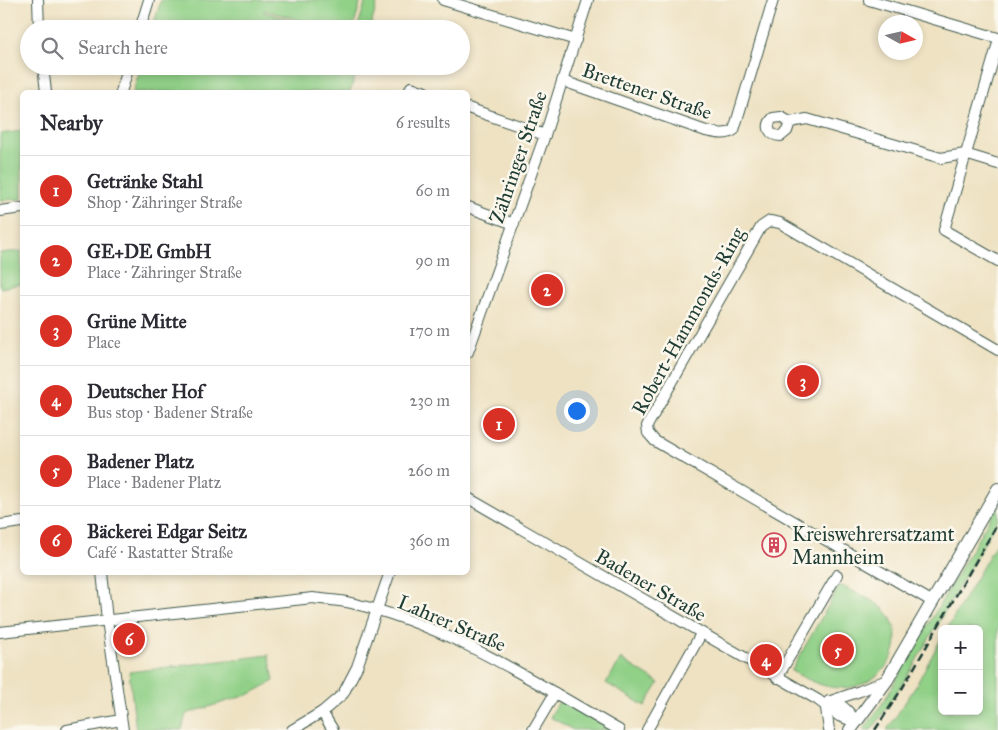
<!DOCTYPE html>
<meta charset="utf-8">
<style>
body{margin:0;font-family:"IM FELL Great Primer",serif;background:#f2f2f3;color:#2b2b33}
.controls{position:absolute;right:15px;bottom:15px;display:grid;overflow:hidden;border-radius:8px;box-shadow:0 2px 8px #0003}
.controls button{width:45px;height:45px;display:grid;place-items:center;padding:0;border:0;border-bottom:1px solid #e1e1e2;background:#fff;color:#2b2b33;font:25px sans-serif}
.compass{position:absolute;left:878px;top:15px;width:45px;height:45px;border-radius:50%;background:#fff;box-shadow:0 2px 8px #0003;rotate:98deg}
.you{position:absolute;left:576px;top:410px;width:18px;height:18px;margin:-12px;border:4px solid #fff;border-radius:50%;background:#1a73e8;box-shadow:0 0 0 8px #1a73e833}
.badge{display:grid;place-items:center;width:32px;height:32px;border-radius:50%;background:#d93025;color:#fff;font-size:16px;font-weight:700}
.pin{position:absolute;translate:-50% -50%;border:2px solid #fff;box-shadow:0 1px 5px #0006}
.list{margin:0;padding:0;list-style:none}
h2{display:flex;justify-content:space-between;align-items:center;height:65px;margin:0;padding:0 20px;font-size:21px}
h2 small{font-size:16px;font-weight:400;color:#7c7c81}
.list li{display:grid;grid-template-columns:32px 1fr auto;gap:15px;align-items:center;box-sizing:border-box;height:70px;padding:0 20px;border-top:1px solid #e1e1e2}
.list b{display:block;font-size:19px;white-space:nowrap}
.list p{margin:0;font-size:16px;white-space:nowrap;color:#7c7c81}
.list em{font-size:16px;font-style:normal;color:#7c7c81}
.icon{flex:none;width:28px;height:28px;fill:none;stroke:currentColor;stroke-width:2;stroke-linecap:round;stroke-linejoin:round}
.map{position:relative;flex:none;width:998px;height:730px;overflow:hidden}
.search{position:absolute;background:#fff;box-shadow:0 2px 8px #0003;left:20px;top:20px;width:450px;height:55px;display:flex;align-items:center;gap:12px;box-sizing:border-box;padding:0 18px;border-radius:28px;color:#7c7c81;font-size:19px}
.panel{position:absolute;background:#fff;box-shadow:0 2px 8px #0003;left:20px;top:90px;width:450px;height:485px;border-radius:8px}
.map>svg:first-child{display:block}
.green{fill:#90d087;stroke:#58865e}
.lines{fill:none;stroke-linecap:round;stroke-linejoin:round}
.minor-casing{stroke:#3e5649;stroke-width:12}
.major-casing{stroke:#3e5649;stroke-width:14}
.minor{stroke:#fff;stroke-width:10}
.major{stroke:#fff;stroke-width:12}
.rail{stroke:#1f3d34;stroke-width:2.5;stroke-dasharray:8 4;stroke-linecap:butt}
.labels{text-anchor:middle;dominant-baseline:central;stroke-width:5;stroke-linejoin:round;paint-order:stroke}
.street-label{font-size:20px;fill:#1f3d34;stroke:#fbf7ec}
.poi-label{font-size:20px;fill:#1f3d34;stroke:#fbf7ec;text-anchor:start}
</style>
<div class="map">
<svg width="998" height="730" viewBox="0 0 998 730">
<rect width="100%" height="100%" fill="#fbf7ec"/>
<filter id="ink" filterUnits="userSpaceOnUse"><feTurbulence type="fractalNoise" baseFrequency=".02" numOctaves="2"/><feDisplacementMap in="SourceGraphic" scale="10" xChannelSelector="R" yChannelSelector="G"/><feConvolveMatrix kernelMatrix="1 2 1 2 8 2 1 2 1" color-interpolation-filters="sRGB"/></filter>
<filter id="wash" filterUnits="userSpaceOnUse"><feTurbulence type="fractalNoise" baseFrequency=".0096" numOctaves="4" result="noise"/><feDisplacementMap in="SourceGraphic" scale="20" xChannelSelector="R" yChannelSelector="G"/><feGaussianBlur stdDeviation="1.12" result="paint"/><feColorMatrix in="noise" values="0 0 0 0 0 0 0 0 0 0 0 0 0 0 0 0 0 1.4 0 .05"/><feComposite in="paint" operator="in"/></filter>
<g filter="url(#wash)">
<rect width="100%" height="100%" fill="#eee2c3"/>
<g class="green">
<polygon points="161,0 361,0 353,29 330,29 264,10 264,12 320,29 152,29"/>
<polygon points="366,0 378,0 370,29 357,29"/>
<polygon points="141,66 358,66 350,92 133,92"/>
<polygon points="22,131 22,199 0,200 0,134"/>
<polygon points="21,251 22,284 0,288 0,253"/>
<polygon points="998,504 998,519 911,670 876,724 871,730 863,730 882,704"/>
<polygon points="998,540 998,730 887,730 914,689 942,637 942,711 979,711 979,629 947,629"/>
<path d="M840,585C850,590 877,602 884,609C913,642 885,685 845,688C824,689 809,680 791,671Z"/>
<polygon points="269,655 274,681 250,694 186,714 182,730 136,730 129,672"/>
<polygon points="621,659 659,683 645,706 606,683"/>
<polygon points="560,700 612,730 573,730 550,717"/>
</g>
</g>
<g filter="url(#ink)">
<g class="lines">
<g class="minor-casing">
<g id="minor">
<polyline points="38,0 39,29"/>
<polyline points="443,0 576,40"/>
<polyline points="869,0 998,38"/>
<polyline points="140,29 149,0"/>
<polyline points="998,43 944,230 998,261"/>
<polyline points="43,66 46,92"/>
<path d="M563,81L706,131C716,133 726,136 734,130L773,0"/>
<polyline points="121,92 129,66"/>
<polyline points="409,92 411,87 425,92"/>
<polyline points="468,108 545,135"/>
<path d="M790,122L787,131L781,136C769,136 765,126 773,118L781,117L790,122L807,119L941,158L965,154L998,164"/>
<polyline points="468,207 514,224"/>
<polyline points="0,211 22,208"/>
<polyline points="468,352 545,135 588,0"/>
<polyline points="468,498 818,700 839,716 856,722"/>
<polyline points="0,525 22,522"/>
<polyline points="102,572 107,620 123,730"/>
<polyline points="933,602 655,441 648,433 647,426 761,227 770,221 780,223 998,350"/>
<path d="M0,632L313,598C326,600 339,600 351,603C448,625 533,681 619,730"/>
<polyline points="777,678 837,575"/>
<path d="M829,701C843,704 849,711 856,722"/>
<polyline points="831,701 860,691 887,680"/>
<polyline points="826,708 829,730"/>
<polyline points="322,712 333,730"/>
<polyline points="67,730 121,720"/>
<polyline points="292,730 322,712 343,694 357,667 390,572"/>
<polyline points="533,730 555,693"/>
<polyline points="647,730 701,634"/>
</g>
</g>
<g class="major-casing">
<polyline id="major" points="850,730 887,680 998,489"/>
</g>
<use href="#minor" class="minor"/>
<use href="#major" class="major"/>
<polyline class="rail" points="875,730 903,687 998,523"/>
</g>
</g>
<defs>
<g id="building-ring" transform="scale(1.25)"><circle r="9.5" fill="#fbf7ec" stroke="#d1495b" stroke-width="1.5"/><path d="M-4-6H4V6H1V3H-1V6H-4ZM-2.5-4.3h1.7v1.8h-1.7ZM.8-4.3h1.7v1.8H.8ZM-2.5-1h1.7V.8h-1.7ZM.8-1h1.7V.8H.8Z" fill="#d1495b"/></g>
</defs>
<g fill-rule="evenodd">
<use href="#building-ring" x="774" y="545"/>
</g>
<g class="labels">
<g class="street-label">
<text transform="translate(647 91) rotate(19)">Brettener Straße</text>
<text transform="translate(518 157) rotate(-71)">Zähringer Straße</text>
<text transform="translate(688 321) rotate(-61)">Robert-Hammonds-Ring</text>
<text transform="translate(651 585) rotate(30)">Badener Straße</text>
<text transform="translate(452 623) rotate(23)">Lahrer Straße</text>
</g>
<g class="poi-label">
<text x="792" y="534">Kreiswehrersatzamt<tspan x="792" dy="23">Mannheim</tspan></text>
</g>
</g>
</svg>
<div class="controls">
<button>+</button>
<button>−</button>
</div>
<svg class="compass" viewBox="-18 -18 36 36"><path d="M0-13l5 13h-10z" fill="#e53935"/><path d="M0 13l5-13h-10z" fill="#7c7c81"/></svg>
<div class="you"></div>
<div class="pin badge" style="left:499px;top:424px">1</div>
<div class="pin badge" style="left:547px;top:290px">2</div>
<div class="pin badge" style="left:803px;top:381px">3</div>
<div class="pin badge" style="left:766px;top:660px">4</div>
<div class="pin badge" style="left:838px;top:650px">5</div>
<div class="pin badge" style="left:129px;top:639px">6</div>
<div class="search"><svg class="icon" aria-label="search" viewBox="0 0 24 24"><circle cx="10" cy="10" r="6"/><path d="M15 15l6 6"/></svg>Search here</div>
<section class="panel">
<h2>Nearby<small>6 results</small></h2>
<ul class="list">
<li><span class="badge">1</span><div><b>Getränke Stahl</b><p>Shop · Zähringer Straße</p></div><em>60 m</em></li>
<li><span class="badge">2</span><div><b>GE+DE GmbH</b><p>Place · Zähringer Straße</p></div><em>90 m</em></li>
<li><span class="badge">3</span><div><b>Grüne Mitte</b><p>Place</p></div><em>170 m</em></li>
<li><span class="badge">4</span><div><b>Deutscher Hof</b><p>Bus stop · Badener Straße</p></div><em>230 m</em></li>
<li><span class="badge">5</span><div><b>Badener Platz</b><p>Place · Badener Platz</p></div><em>260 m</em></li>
<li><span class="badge">6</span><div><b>Bäckerei Edgar Seitz</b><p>Café · Rastatter Straße</p></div><em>360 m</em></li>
</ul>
</section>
</div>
